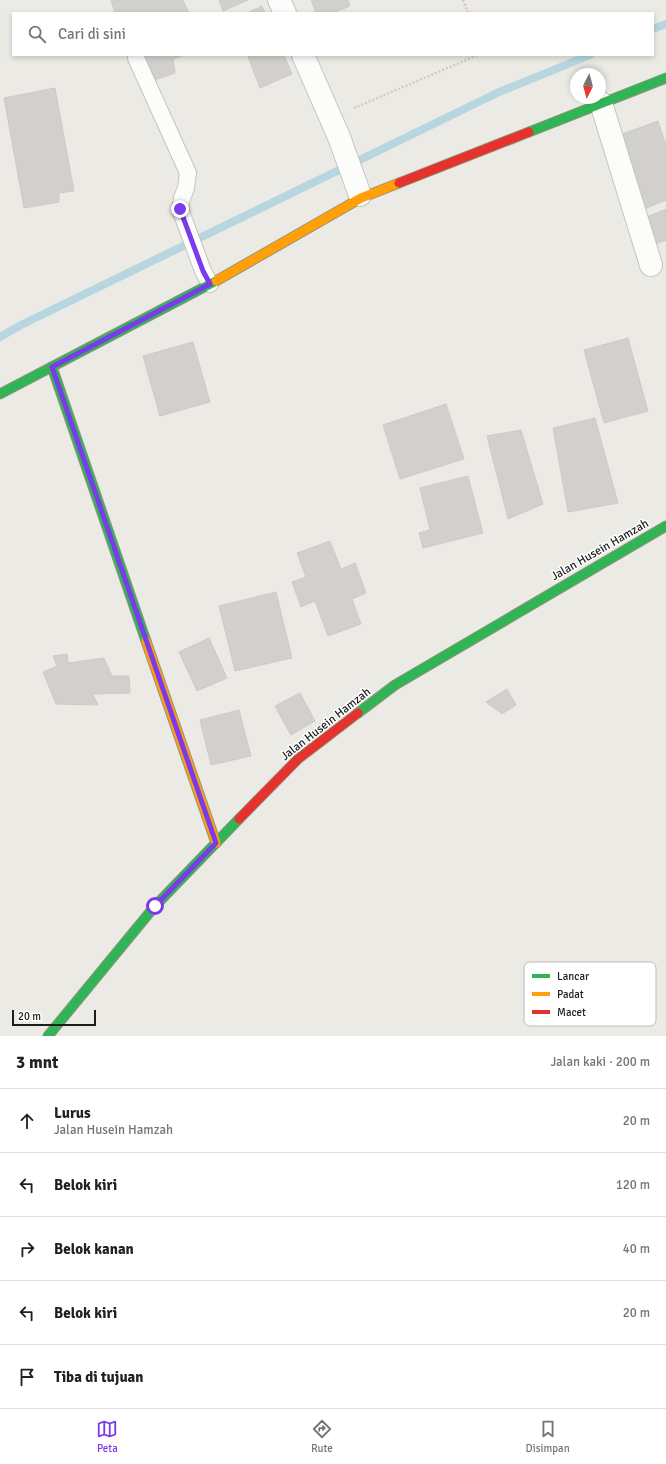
<!DOCTYPE html>
<html lang="id">
<meta charset="utf-8">
<style>
body{margin:0;font-family:Signika,sans-serif;background:#f2f2f2;color:#202124}
.compass{position:absolute;left:570px;top:68px;width:36px;height:36px;border-radius:50%;background:#fff;box-shadow:0 2px 6px #0003;rotate:186deg}
.scale{position:absolute;left:12px;bottom:10px;width:84px;box-sizing:border-box;padding-left:4px;border:2px solid #1d1d1d;border-top:0;font-size:11px;line-height:14px;white-space:nowrap;color:#1d1d1d;-webkit-text-stroke:3px #fff;paint-order:stroke}
.stop{position:absolute;width:12px;height:12px;margin:-9px;border:3px solid #7c3aed;border-radius:50%;background:#fff}
.stop.end{background:#7c3aed;border-color:#fff;box-shadow:0 1px 4px #0008}
.list{margin:0;padding:0;list-style:none}
h2{display:flex;justify-content:space-between;align-items:center;height:52px;margin:0;padding:0 16px;font-size:17px}
h2 small{font-size:13px;font-weight:400;color:#757577}
.list li{display:grid;grid-template-columns:26px 1fr auto;gap:12px;align-items:center;box-sizing:border-box;height:64px;padding:0 16px;border-top:1px solid #e0e0e0}
.list b{display:block;font-size:15px;white-space:nowrap}
.list p{margin:0;font-size:13px;white-space:nowrap;color:#757577}
.list em{font-size:13px;font-style:normal;color:#757577}
.icon{flex:none;width:22px;height:22px;fill:none;stroke:currentColor;stroke-width:2;stroke-linecap:round;stroke-linejoin:round}
.map{position:relative;flex:none;width:666px;height:1036px;overflow:hidden}
.search{position:absolute;background:#fff;box-shadow:0 2px 6px #0003;left:12px;right:12px;top:12px;height:44px;display:flex;align-items:center;gap:10px;box-sizing:border-box;padding:0 14px;border-radius:0px;color:#757577;font-size:15px}
.sheet{height:372px;background:#fff}
nav{display:flex;justify-content:space-around;align-items:center;box-sizing:border-box;height:56px;border-top:1px solid #e0e0e0;background:#fff;font-size:11px;color:#757577}
nav a{display:grid;justify-items:center;gap:2px}
nav .on{color:#7c3aed}
.map>svg:first-child{display:block}
.lines{fill:none;stroke-linecap:round;stroke-linejoin:round}
.stream{stroke:#b8d6df;stroke-width:8}
.building{fill:#d2d0cc;stroke:#cecbc7}
.lane-casing{stroke:#c4c4c1;stroke-width:18}
.street-casing{stroke:#c4c4c1;stroke-width:24}
.fast-casing{stroke:#92957d;stroke-width:11}
.slow-casing{stroke:#92957d;stroke-width:11}
.jam-casing{stroke:#92957d;stroke-width:11}
.path{stroke:#d6c8c4;stroke-width:2.5;stroke-dasharray:2 2;stroke-linecap:butt}
.lane{stroke:#fcfcfb;stroke-width:16}
.street{stroke:#fcfcfb;stroke-width:22}
.fast{stroke:#30b455;stroke-width:9}
.slow{stroke:#ff9f0a;stroke-width:9}
.jam{stroke:#e5322d;stroke-width:9}
.route{stroke:#7c3aed;stroke-width:5}
.labels{text-anchor:middle;dominant-baseline:central;stroke-width:3;stroke-linejoin:round;paint-order:stroke}
.street-label{font-size:12px;fill:#1d1d1d;stroke:#fff}
.key{fill:#fff;stroke:#bbb;stroke-width:1}
.key-label{font-size:11px;fill:#1d1d1d}
</style>
<div class="map">
<svg width="666" height="1036" viewBox="0 0 666 1036">
<rect width="100%" height="100%" fill="#ebeae5"/>
<g class="lines">
<g class="stream">
<polyline points="653,29 666,24"/>
<polyline points="0,337 21,325 497,93 590,55"/>
</g>
</g>
<g class="building">
<polygon points="111,0 183,0 189,13 115,13"/>
<polygon points="219,0 248,0 223,11"/>
<polygon points="311,0 348,0 350,6 333,13 316,13"/>
<polygon points="262,6 265,13 247,13"/>
<polygon points="142,55 184,55 173,59 175,73 152,81"/>
<polygon points="253,55 284,55 292,74 260,88 248,57"/>
<polygon points="55,88 74,191 59,193 59,202 24,208 4,98"/>
<polygon points="658,121 666,145 666,200 642,210 617,136"/>
<polygon points="666,209 666,240 655,244 647,217"/>
<polygon points="628,338 648,411 604,423 584,350"/>
<polygon points="193,342 210,402 160,416 143,356"/>
<polygon points="446,404 464,459 400,479 383,425"/>
<polygon points="595,418 618,503 568,512 553,428"/>
<polygon points="521,430 543,504 508,519 487,436"/>
<polygon points="468,476 483,533 423,548 419,533 430,530 420,488"/>
<polygon points="330,541 341,569 355,563 366,593 352,599 361,624 328,636 315,601 301,607 292,582 306,577 297,553"/>
<polygon points="276,592 292,658 235,671 219,606"/>
<polygon points="209,638 227,678 197,691 179,652"/>
<polygon points="67,654 68,663 104,658 112,676 129,676 130,693 93,694 98,705 56,704 43,672 57,666 53,656"/>
<polygon points="507,689 516,705 502,714 486,702"/>
<polygon points="300,693 315,721 291,735 275,706"/>
<polygon points="239,710 251,756 211,765 200,720"/>
</g>
<g class="lines">
<g class="lane-casing">
<polyline id="lane" points="136,58 188,173 186,188 182,198 180,209 203,271 210,284"/>
</g>
<g class="street-casing">
<g id="street">
<polyline points="279,0 285,13"/>
<polyline points="303,55 339,137 360,195"/>
<polyline points="601,103 651,265"/>
</g>
</g>
<g class="fast-casing">
<g id="fast">
<polyline points="529,132 666,78"/>
<polyline points="52,367 146,641"/>
<polyline points="0,394 216,281"/>
<polyline points="358,713 395,685 666,526"/>
<polyline points="48,1036 155,906 239,819"/>
</g>
</g>
<g class="slow-casing">
<g id="slow">
<polyline points="216,281 361,198 399,183"/>
<polyline points="146,641 216,843"/>
</g>
</g>
<g class="jam-casing">
<g id="jam">
<polyline points="399,183 529,132"/>
<polyline points="239,819 298,759 358,713"/>
</g>
</g>
<g class="path">
<polyline points="463,0 468,13"/>
<polyline points="354,108 478,55"/>
</g>
<use href="#lane" class="lane"/>
<use href="#street" class="street"/>
<use href="#fast" class="fast"/>
<use href="#slow" class="slow"/>
<use href="#jam" class="jam"/>
</g>
<g class="lines">
<polyline class="route" points="155,906 216,843 52,367 210,284 203,271 180,209"/>
</g>
<g class="labels">
<g class="street-label">
<text transform="translate(600 550) rotate(-30)">Jalan Husein Hamzah</text>
<text transform="translate(326 724) rotate(-38)">Jalan Husein Hamzah</text>
</g>
</g>
<rect x="524" y="962" width="132" height="64" rx="6" class="key"/>
<rect x="532" y="974" width="18" height="4" fill="#30b455"/>
<rect x="532" y="992" width="18" height="4" fill="#ff9f0a"/>
<rect x="532" y="1010" width="18" height="4" fill="#e5322d"/>
<g class="key-label">
<text x="557" y="980">Lancar</text>
<text x="557" y="998">Padat</text>
<text x="557" y="1016">Macet</text>
</g>
</svg>
<svg class="compass" viewBox="-18 -18 36 36"><path d="M0-13l5 13h-10z" fill="#e53935"/><path d="M0 13l5-13h-10z" fill="#757577"/></svg>
<div class="scale">20 m</div>
<div class="stop" style="left:155px;top:906px"></div>
<div class="stop end" style="left:180px;top:209px"></div>
<div class="search"><svg class="icon" aria-label="search" viewBox="0 0 24 24"><circle cx="10" cy="10" r="6"/><path d="M15 15l6 6"/></svg>Cari di sini</div>
</div>
<section class="sheet">
<h2>3 mnt<small>Jalan kaki · 200 m</small></h2>
<ul class="list">
<li><svg class="icon" aria-label="ahead" viewBox="0 0 24 24"><path d="M12 20V5M6 11l6-6 6 6"/></svg><div><b>Lurus</b><p>Jalan Husein Hamzah</p></div><em>20 m</em></li>
<li><svg class="icon" aria-label="left" viewBox="0 0 24 24"><path d="M17 20v-9H6M10 6l-5 5 5 5"/></svg><div><b>Belok kiri</b></div><em>120 m</em></li>
<li><svg class="icon" aria-label="right" viewBox="0 0 24 24"><path d="M7 20v-9h11M14 6l5 5-5 5"/></svg><div><b>Belok kanan</b></div><em>40 m</em></li>
<li><svg class="icon" aria-label="left" viewBox="0 0 24 24"><path d="M17 20v-9H6M10 6l-5 5 5 5"/></svg><div><b>Belok kiri</b></div><em>20 m</em></li>
<li><svg class="icon" aria-label="arrive" viewBox="0 0 24 24"><path d="M6 21V4h12l-3 4 3 4H6"/></svg><div><b>Tiba di tujuan</b></div></li>
</ul>
</section>
<nav>
<a class="on"><svg class="icon" aria-label="map" viewBox="0 0 24 24"><path d="M3 6l6-2 6 2 6-2v14l-6 2-6-2-6 2zM9 4v14M15 6v14"/></svg>Peta</a>
<a><svg class="icon" aria-label="directions" viewBox="0 0 24 24"><path d="M12 3l9 9-9 9-9-9zM9 14v-3h6M13 9l2 2-2 2"/></svg>Rute</a>
<a><svg class="icon" aria-label="saved" viewBox="0 0 24 24"><path d="M7 4h10v16l-5-4-5 4z"/></svg>Disimpan</a>
</nav>
